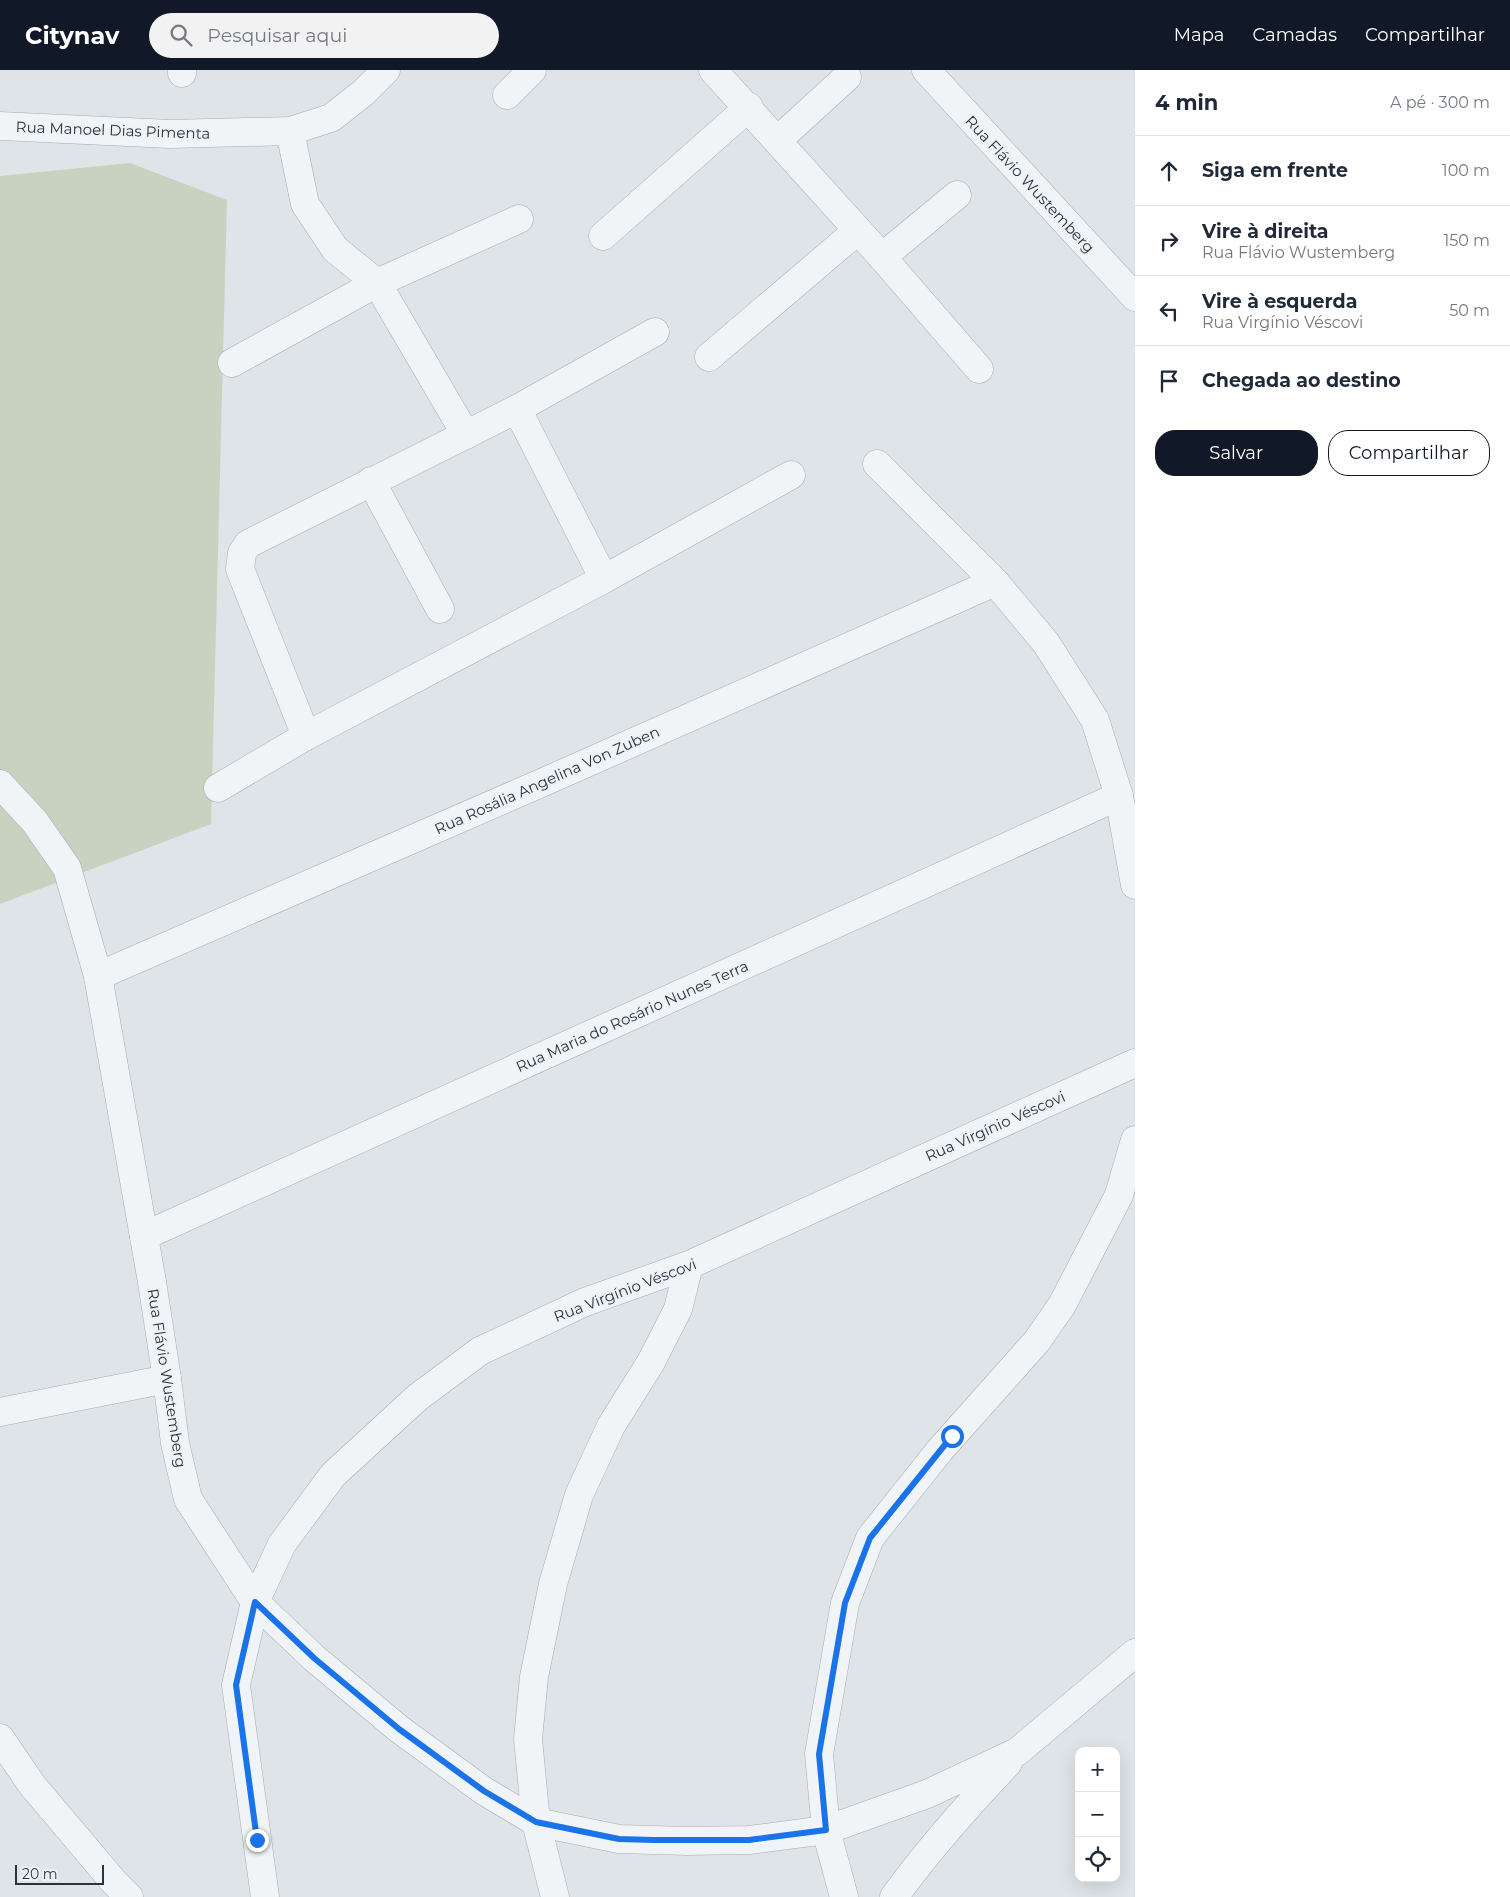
<!DOCTYPE html>
<html lang="pt">
<meta charset="utf-8">
<style>
body{margin:0;font-family:Montserrat,sans-serif;background:#f2f2f3;color:#1f2937}
.controls{position:absolute;right:15px;bottom:15px;display:grid;overflow:hidden;border-radius:10px;box-shadow:0 5px 20px #0002}
.controls button{width:45px;height:45px;display:grid;place-items:center;padding:0;border:0;border-bottom:1px solid #e0e1e3;background:#fff;color:#1f2937;font:25px sans-serif}
.scale{position:absolute;left:15px;bottom:12px;width:89px;box-sizing:border-box;padding-left:5px;border:2px solid #28343f;border-top:0;font-size:14px;line-height:18px;white-space:nowrap;color:#28343f;-webkit-text-stroke:4px #eef2f5;paint-order:stroke}
.stop{position:absolute;width:15px;height:15px;margin:-11px;border:4px solid #1a73e8;border-radius:50%;background:#fff}
.stop.end{background:#1a73e8;border-color:#fff;box-shadow:0 1px 5px #0008}
.list{margin:0;padding:0;list-style:none}
h2{display:flex;justify-content:space-between;align-items:center;height:65px;margin:0;padding:0 20px;font-size:21px}
h2 small{font-size:16px;font-weight:400;color:#747a83}
.list li{display:grid;grid-template-columns:32px 1fr auto;gap:15px;align-items:center;box-sizing:border-box;height:70px;padding:0 20px;border-top:1px solid #e0e1e3}
.list b{display:block;font-size:19px;white-space:nowrap}
.list p{margin:0;font-size:16px;white-space:nowrap;color:#747a83}
.list em{font-size:16px;font-style:normal;color:#747a83}
.actions{display:flex;gap:10px;padding:15px 20px}
.actions a{flex:1;padding:11px 0;border:1px solid #111827;border-radius:20px;text-align:center;font-size:18px;color:#111827}
.actions .main{background:#111827;color:#fff}
.icon{flex:none;width:28px;height:28px;fill:none;stroke:currentColor;stroke-width:2;stroke-linecap:round;stroke-linejoin:round}
.map{position:relative;flex:none;width:1135px;height:1827px;overflow:hidden}
header{display:flex;align-items:center;gap:30px;box-sizing:border-box;height:70px;padding:0 25px;background:#111827;color:#fff}
header strong{font-size:24px}
nav{display:flex;gap:28px;margin-inline-start:auto;font-size:18px}
.search{width:350px;height:45px;background:#f2f2f3;display:flex;align-items:center;gap:12px;box-sizing:border-box;padding:0 18px;border-radius:28px;color:#747a83;font-size:19px}
main{display:flex}
aside{flex:1;background:#fff}
.map>svg:first-child{display:block}
.green{fill:#c7d2c0}
.lines{fill:none;stroke-linecap:round;stroke-linejoin:round}
.minor-casing{stroke:#a4acb2;stroke-width:29}
.minor{stroke:#f1f4f6;stroke-width:28}
.route{stroke:#1a73e8;stroke-width:6}
.labels{text-anchor:middle;dominant-baseline:central;stroke-width:4;stroke-linejoin:round;paint-order:stroke}
.street-label{font-size:15px;fill:#28343f;stroke:#eef2f5}
</style>
<header>
<strong>Citynav</strong>
<div class="search"><svg class="icon" aria-label="search" viewBox="0 0 24 24"><circle cx="10" cy="10" r="6"/><path d="M15 15l6 6"/></svg>Pesquisar aqui</div>
<nav><a>Mapa</a><a>Camadas</a><a>Compartilhar</a></nav>
</header>
<main>
<div class="map">
<svg width="1135" height="1827" viewBox="0 0 1135 1827">
<rect width="100%" height="100%" fill="#dfe4e8"/>
<polygon class="green" points="130,93 227,130 211,754 0,834 0,106"/>
<g class="lines">
<g class="minor-casing">
<g id="minor">
<polyline points="713,0 882,187 979,299"/>
<polyline points="926,0 1135,227"/>
<polyline points="182,3 182,0"/>
<polyline points="507,25 532,0"/>
<polyline points="0,56 170,64 290,61 331,48 363,23 386,0"/>
<polyline points="290,61 305,134 335,179 377,213 466,365"/>
<polyline points="778,70 847,7"/>
<polyline points="603,166 749,37"/>
<polyline points="882,187 957,125"/>
<polyline points="709,287 857,161"/>
<polyline points="232,293 377,213 519,149"/>
<polyline points="517,339 604,509"/>
<polyline points="877,394 995,512 1046,573 1095,650 1119,726 1135,815"/>
<polyline points="371,411 440,539"/>
<polyline points="306,666 240,499 242,483 248,474 517,339 655,262"/>
<polyline points="0,714 35,752 67,798 98,906 152,1212 167,1309 175,1373 188,1429 255,1532 314,1588 399,1659 484,1721 536,1752 619,1769 687,1771 749,1770 826,1760 927,1724 1017,1682 1135,1583"/>
<polyline points="218,718 306,666 604,509 791,405"/>
<polyline points="98,906 546,711 995,512"/>
<polyline points="144,1166 1119,726"/>
<polyline points="0,1342 167,1309"/>
<polyline points="0,1668 32,1715 114,1812 129,1827"/>
<polyline points="265,1827 236,1615 255,1532 282,1474 333,1405 418,1327 480,1281 585,1232 689,1195 1135,993"/>
<polyline points="555,1827 536,1752 528,1669 534,1607 553,1514 579,1425 611,1356 651,1292 678,1239 689,1195"/>
<polyline points="844,1827 826,1760 819,1684 845,1533 870,1468 940,1380 1037,1271 1062,1235 1119,1125 1135,1070"/>
<path d="M894,1827C929,1779 967,1736 1008,1693"/>
</g>
</g>
<use href="#minor" class="minor"/>
</g>
<g class="lines">
<polyline class="route" points="257,1770 236,1615 255,1532 314,1588 399,1659 484,1721 536,1752 619,1769 653,1770 749,1770 826,1760 819,1684 845,1533 870,1468 952,1366"/>
</g>
<g class="labels">
<g class="street-label">
<text transform="translate(113 60) rotate(2)">Rua Manoel Dias Pimenta</text>
<text transform="translate(1030 114) rotate(47)">Rua Flávio Wustemberg</text>
<text transform="translate(547 710) rotate(-24)">Rua Rosália Angelina Von Zuben</text>
<text transform="translate(632 946) rotate(-24)">Rua Maria do Rosário Nunes Terra</text>
<text transform="translate(995 1056) rotate(-24)">Rua Virgínio Véscovi</text>
<text transform="translate(625 1220) rotate(-21)">Rua Virgínio Véscovi</text>
<text transform="translate(167 1308) rotate(81)">Rua Flávio Wustemberg</text>
</g>
</g>
</svg>
<div class="controls">
<button>+</button>
<button>−</button>
<button><svg class="icon" aria-label="locate" viewBox="0 0 24 24"><circle cx="12" cy="12" r="6"/><path d="M12 2v4M12 18v4M2 12h4M18 12h4"/></svg></button>
</div>
<div class="scale">20 m</div>
<div class="stop" style="left:952px;top:1366px"></div>
<div class="stop end" style="left:257px;top:1770px"></div>
</div>
<aside>
<h2>4 min<small>A pé · 300 m</small></h2>
<ul class="list">
<li><svg class="icon" aria-label="ahead" viewBox="0 0 24 24"><path d="M12 20V5M6 11l6-6 6 6"/></svg><div><b>Siga em frente</b></div><em>100 m</em></li>
<li><svg class="icon" aria-label="right" viewBox="0 0 24 24"><path d="M7 20v-9h11M14 6l5 5-5 5"/></svg><div><b>Vire à direita</b><p>Rua Flávio Wustemberg</p></div><em>150 m</em></li>
<li><svg class="icon" aria-label="left" viewBox="0 0 24 24"><path d="M17 20v-9H6M10 6l-5 5 5 5"/></svg><div><b>Vire à esquerda</b><p>Rua Virgínio Véscovi</p></div><em>50 m</em></li>
<li><svg class="icon" aria-label="arrive" viewBox="0 0 24 24"><path d="M6 21V4h12l-3 4 3 4H6"/></svg><div><b>Chegada ao destino</b></div></li>
</ul>
<div class="actions"><a class="main">Salvar</a><a>Compartilhar</a></div>
</aside>
</main>
